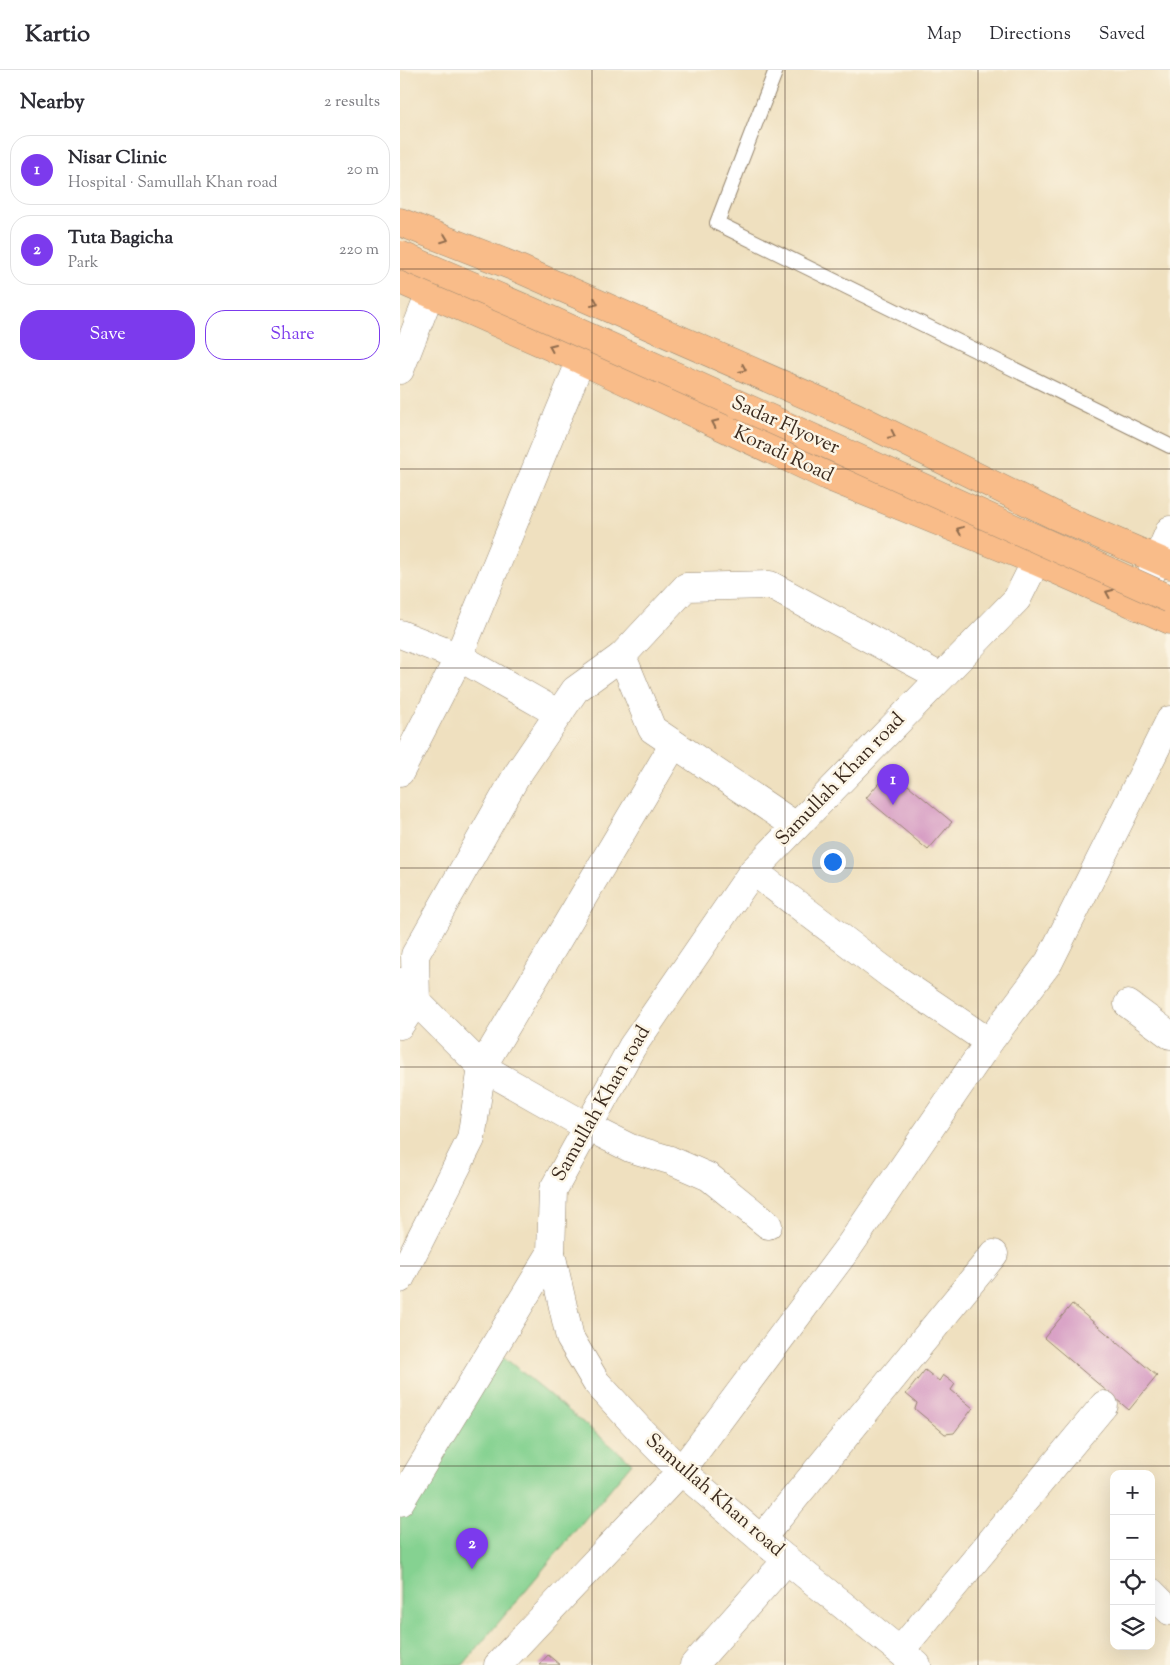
<!DOCTYPE html>
<meta charset="utf-8">
<style>
body{margin:0;font-family:"Sorts Mill Goudy",serif;background:#f7f7f7;color:#2b2b33}
.controls{position:absolute;right:15px;bottom:15px;display:grid;overflow:hidden;border-radius:10px;box-shadow:0 5px 20px #0002}
.controls button{width:45px;height:45px;display:grid;place-items:center;padding:0;border:0;border-bottom:1px solid #e1e1e2;background:#fff;color:#2b2b33;font:25px sans-serif}
.you{position:absolute;left:432px;top:791px;width:18px;height:18px;margin:-12px;border:4px solid #fff;border-radius:50%;background:#1a73e8;box-shadow:0 0 0 8px #1a73e833}
.badge{display:grid;place-items:center;width:32px;height:32px;border-radius:50%;background:#7c3aed;color:#fff;font-size:16px;font-weight:700}
.pin{position:absolute;translate:-50% -41px;filter:drop-shadow(0 1px 2px #0008)}
.pin::after{content:'';position:absolute;top:26px;width:18px;height:15px;background:inherit;clip-path:polygon(0 0,100% 0,50% 100%)}
.list{margin:0;padding:0;list-style:none}
h2{display:flex;justify-content:space-between;align-items:center;height:65px;margin:0;padding:0 20px;font-size:21px}
h2 small{font-size:16px;font-weight:400;color:#7c7c81}
.list li{display:grid;grid-template-columns:32px 1fr auto;gap:15px;align-items:center;box-sizing:border-box;height:70px;margin:0 10px 10px;padding:0 10px;border:1px solid #e1e1e2;border-radius:20px}
.list b{display:block;font-size:19px;white-space:nowrap}
.list p{margin:0;font-size:16px;white-space:nowrap;color:#7c7c81}
.list em{font-size:16px;font-style:normal;color:#7c7c81}
.actions{display:flex;gap:10px;padding:15px 20px}
.actions a{flex:1;padding:11px 0;border:1px solid #7c3aed;border-radius:20px;text-align:center;font-size:18px;color:#7c3aed}
.actions .main{background:#7c3aed;color:#fff}
.icon{flex:none;width:28px;height:28px;fill:none;stroke:currentColor;stroke-width:2;stroke-linecap:round;stroke-linejoin:round}
.map{position:relative;flex:none;width:770px;height:1595px;overflow:hidden}
header{display:flex;align-items:center;gap:30px;box-sizing:border-box;height:70px;padding:0 25px;background:#fff;border-bottom:1px solid #e1e1e2}
header strong{font-size:24px}
nav{display:flex;gap:28px;margin-inline-start:auto;font-size:18px}
main{display:flex}
aside{flex:1;background:#fff}
.map>svg:first-child{display:block}
.green{fill:#85d291;stroke:#607e58}
.building{fill:#d292c0}
.lines{fill:none;stroke-linecap:round;stroke-linejoin:round}
.service-casing{stroke:#95856e;stroke-width:16}
.minor-casing{stroke:#95856e;stroke-width:29}
.tertiary-casing{stroke:#95856e;stroke-width:29}
.primary-casing{stroke:#95856e;stroke-width:29}
.service{stroke:#fff;stroke-width:14}
.minor{stroke:#fff;stroke-width:28}
.tertiary{stroke:#fff;stroke-width:28}
.primary{stroke:#f9bc89;stroke-width:28}
.trunk-bridge-casing{stroke:#95856e;stroke-width:29;stroke-linecap:butt}
.trunk-bridge{stroke:#f9bc89;stroke-width:28}
.oneway{stroke:#906c4e}
.grid{fill:none;stroke:#3b2a1e;stroke-width:1;stroke-opacity:0.55}
.labels{text-anchor:middle;dominant-baseline:central;stroke-width:5;stroke-linejoin:round;paint-order:stroke}
.street-label{font-size:20px;fill:#3b2a1e;stroke:#fcf5e5}
</style>
<header>
<strong>Kartio</strong>
<nav><a>Map</a><a>Directions</a><a>Saved</a></nav>
</header>
<main>
<aside>
<h2>Nearby<small>2 results</small></h2>
<ul class="list">
<li><span class="badge">1</span><div><b>Nisar Clinic</b><p>Hospital · Samullah Khan road</p></div><em>20 m</em></li>
<li><span class="badge">2</span><div><b>Tuta Bagicha</b><p>Park</p></div><em>220 m</em></li>
</ul>
<div class="actions"><a class="main">Save</a><a>Share</a></div>
</aside>
<div class="map">
<svg width="770" height="1595" viewBox="0 0 770 1595">
<rect width="100%" height="100%" fill="#fcf5e5"/>
<filter id="ink" filterUnits="userSpaceOnUse"><feTurbulence type="fractalNoise" baseFrequency=".02" numOctaves="2"/><feDisplacementMap in="SourceGraphic" scale="10" xChannelSelector="R" yChannelSelector="G"/><feConvolveMatrix kernelMatrix="1 2 1 2 8 2 1 2 1" color-interpolation-filters="sRGB"/></filter>
<filter id="wash" filterUnits="userSpaceOnUse"><feTurbulence type="fractalNoise" baseFrequency=".0096" numOctaves="4" result="noise"/><feDisplacementMap in="SourceGraphic" scale="20" xChannelSelector="R" yChannelSelector="G"/><feGaussianBlur stdDeviation="1.12" result="paint"/><feColorMatrix in="noise" values="0 0 0 0 0 0 0 0 0 0 0 0 0 0 0 0 0 1.4 0 .05"/><feComposite in="paint" operator="in"/></filter>
<g filter="url(#wash)">
<rect width="100%" height="100%" fill="#efe0bf"/>
<polygon class="green" points="100,1284 232,1393 63,1595 0,1595 0,1438"/>
<g id="blocks">
<g class="building">
<polygon points="490,700 552,752 528,780 466,728"/>
<polygon points="672,1234 757,1306 729,1340 644,1268"/>
<polygon points="525,1300 539,1311 543,1305 555,1314 551,1320 573,1338 554,1363 545,1364 515,1339 517,1333 506,1324"/>
<polygon points="148,1585 160,1595 139,1595"/>
</g>
</g>
</g>
<g filter="url(#ink)">
<use href="#blocks" fill-opacity="0" stroke="#95856e" stroke-width="1"/>
<g class="lines">
<g class="service-casing">
<polyline id="service" points="376,0 317,153 770,376"/>
</g>
<g class="minor-casing">
<g id="minor">
<polyline points="0,300 30,223"/>
<polyline points="737,536 770,460"/>
<polyline points="0,564 59,587 159,644"/>
<polyline points="222,586 252,659 396,756"/>
<polyline points="0,702 55,595 181,290"/>
<polyline points="353,801 492,906 589,972 649,892 770,650"/>
<polyline points="0,912 16,931 15,885 117,705 175,620 222,586 286,517 370,515 541,607"/>
<polyline points="728,934 770,965"/>
<polyline points="0,955 16,931 82,997 274,674"/>
<polyline points="0,1209 71,1069 82,997 188,1057 230,1078 270,1090 309,1107 368,1155"/>
<polyline points="0,1432 151,1183"/>
<polyline points="361,1469 594,1184"/>
<polyline points="751,1522 770,1541"/>
<polyline points="500,1581 704,1335"/>
<polyline points="98,1595 281,1401 450,1175 589,972"/>
<polyline points="294,1595 387,1490"/>
</g>
</g>
<g class="tertiary-casing">
<polyline id="tertiary" points="517,1595 361,1469 281,1401 240,1360 196,1312 170,1268 151,1183 153,1120 232,977 353,801 617,529 636,491"/>
</g>
<g class="primary-casing">
<g id="primary">
<polyline points="0,152 115,197 454,346 656,446 770,495"/>
<polyline points="0,210 181,290 427,406 636,491 770,550"/>
</g>
</g>
<use href="#service" class="service"/>
<use href="#minor" class="minor"/>
<use href="#tertiary" class="tertiary"/>
<use href="#primary" class="primary"/>
<g class="trunk-bridge-casing">
<polyline id="trunk-bridge" points="0,185 131,241 770,529"/>
</g>
<use href="#trunk-bridge" class="trunk-bridge"/>
</g>
<defs><path id="oneway-chevron" d="M-2-3.5L2.5 0L-2 3.5" fill="none" stroke-width="1.6" stroke-linecap="round" stroke-linejoin="round" transform="scale(1.25)"/></defs>
<g class="oneway">
<use href="#oneway-chevron" transform="translate(45 169) rotate(21)"/>
<use href="#oneway-chevron" transform="translate(195 233) rotate(24)"/>
<use href="#oneway-chevron" transform="translate(152 277) rotate(-156)"/>
<use href="#oneway-chevron" transform="translate(343 299) rotate(24)"/>
<use href="#oneway-chevron" transform="translate(315 353) rotate(-155)"/>
<use href="#oneway-chevron" transform="translate(492 365) rotate(26)"/>
<use href="#oneway-chevron" transform="translate(560 460) rotate(-158)"/>
<use href="#oneway-chevron" transform="translate(709 523) rotate(-156)"/>
</g>
</g>
<path class="grid" d="M192,0V1595M385,0V1595M578,0V1595M0,199H770M0,399H770M0,598H770M0,798H770M0,997H770M0,1196H770M0,1396H770"/>
<g class="labels">
<g class="street-label">
<text transform="translate(385 356) rotate(24)">Sadar Flyover</text>
<text transform="translate(383 385) rotate(25)">Koradi Road</text>
<text transform="translate(441 710) rotate(-46)">Samullah Khan road</text>
<text transform="translate(202 1034) rotate(-60)">Samullah Khan road</text>
<text transform="translate(314 1426) rotate(41)">Samullah Khan road</text>
</g>
</g>
</svg>
<div class="controls">
<button>+</button>
<button>−</button>
<button><svg class="icon" aria-label="locate" viewBox="0 0 24 24"><circle cx="12" cy="12" r="6"/><path d="M12 2v4M12 18v4M2 12h4M18 12h4"/></svg></button>
<button><svg class="icon" aria-label="layers" viewBox="0 0 24 24"><path d="M12 4l9 5-9 5-9-5zM3 14l9 5 9-5"/></svg></button>
</div>
<div class="you"></div>
<div class="pin badge" style="left:493px;top:735px">1</div>
<div class="pin badge" style="left:72px;top:1499px">2</div>
</div>
</main>
